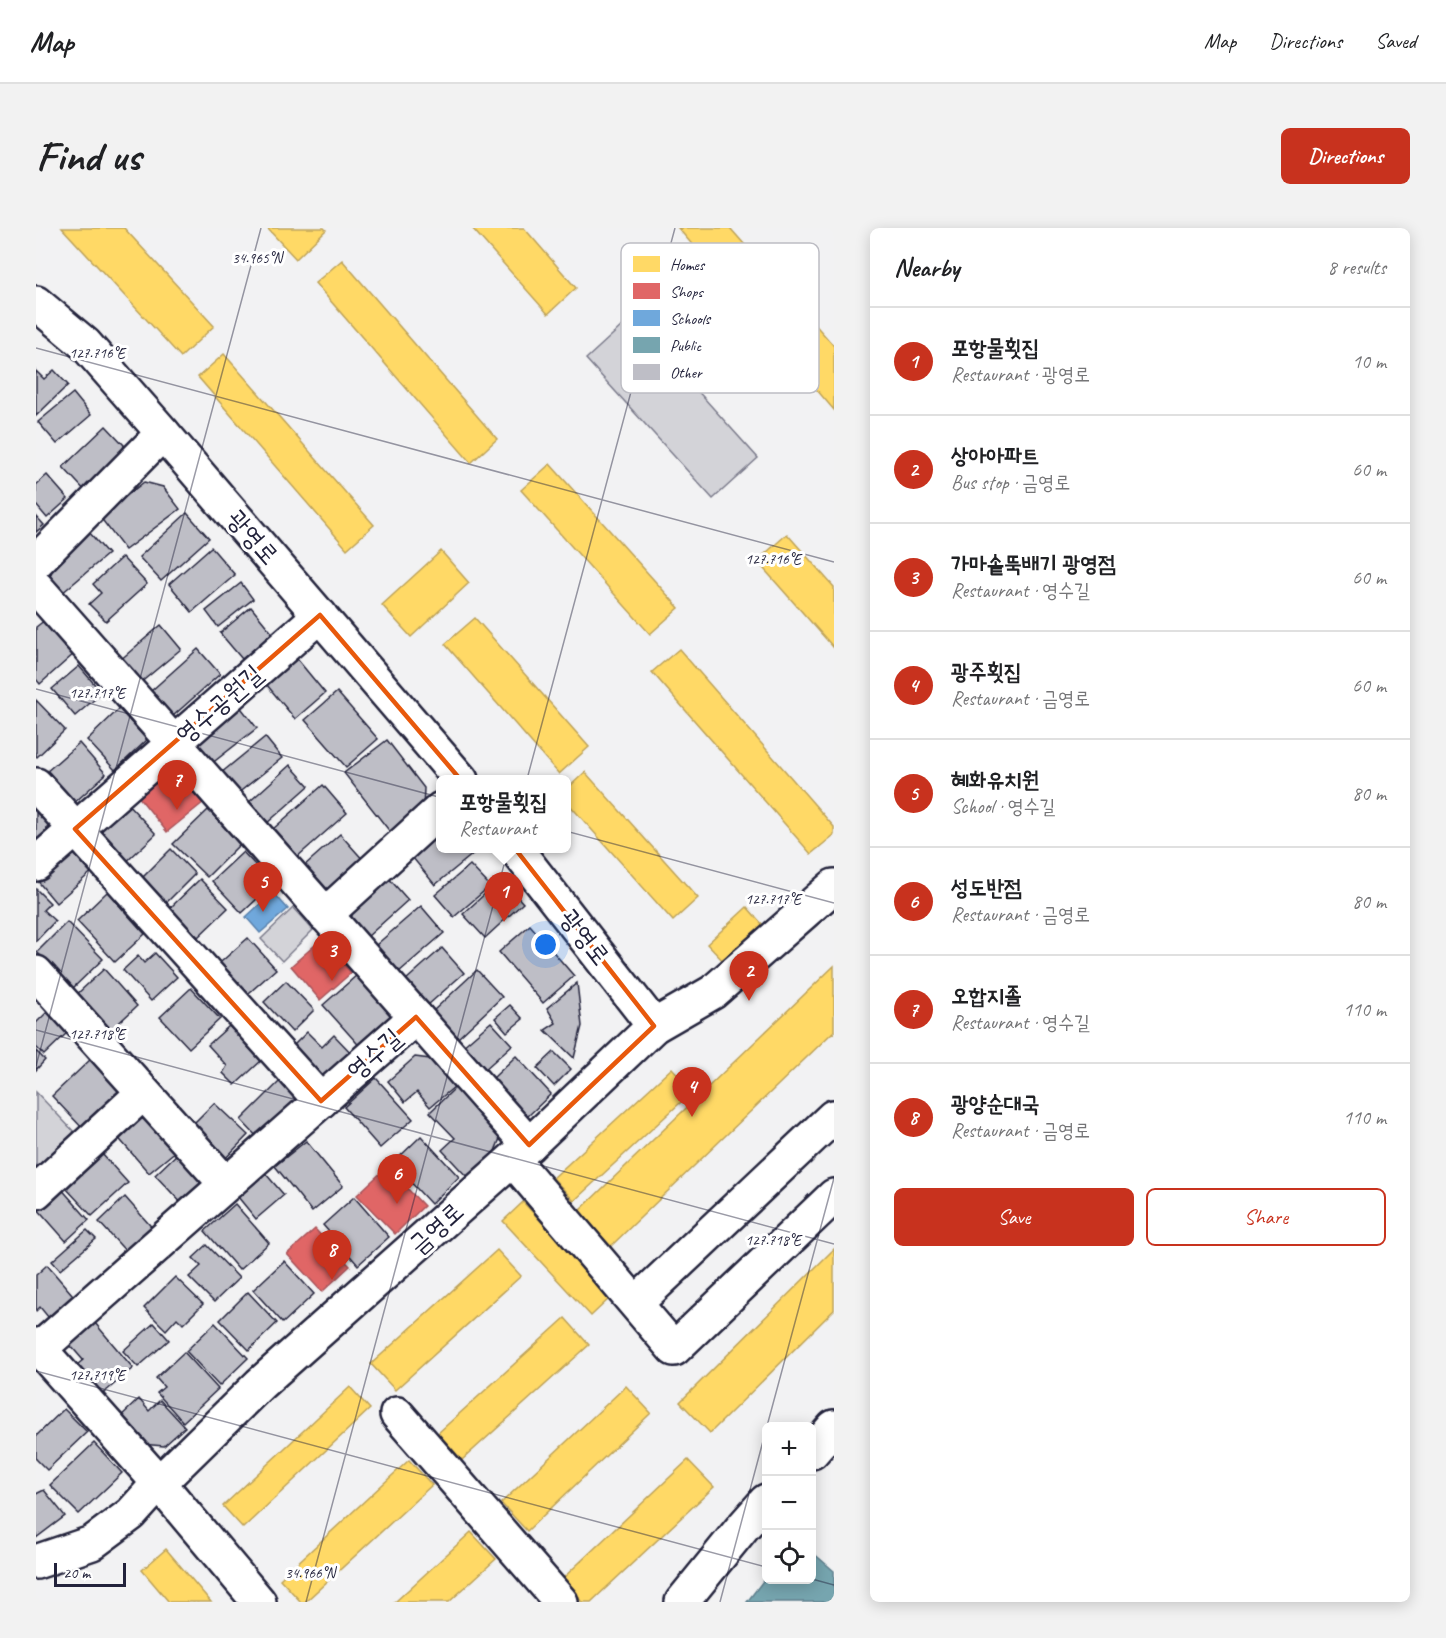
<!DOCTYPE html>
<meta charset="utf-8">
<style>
body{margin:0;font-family:Caveat,"Poor Story",sans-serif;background:#f2f2f2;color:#202124}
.controls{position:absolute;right:18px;bottom:18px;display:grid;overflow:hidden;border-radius:9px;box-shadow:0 3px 15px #0003}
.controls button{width:54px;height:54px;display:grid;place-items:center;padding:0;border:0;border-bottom:2px solid #e0e0e0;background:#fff;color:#202124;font:30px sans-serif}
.scale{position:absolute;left:18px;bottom:15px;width:72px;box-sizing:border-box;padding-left:6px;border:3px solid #22223b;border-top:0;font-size:16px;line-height:21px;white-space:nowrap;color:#22223b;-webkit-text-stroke:4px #fff;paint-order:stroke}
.you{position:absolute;left:510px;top:717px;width:21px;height:21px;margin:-15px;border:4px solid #fff;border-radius:50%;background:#1a73e8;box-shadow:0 0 0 9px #1a73e833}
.badge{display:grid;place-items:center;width:39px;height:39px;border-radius:50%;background:#c8321e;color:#fff;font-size:20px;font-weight:700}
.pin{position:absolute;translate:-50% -50px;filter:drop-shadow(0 2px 3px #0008)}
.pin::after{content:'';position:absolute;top:32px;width:21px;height:18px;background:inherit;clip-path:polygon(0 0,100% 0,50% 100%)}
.popup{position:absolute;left:400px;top:547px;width:135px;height:78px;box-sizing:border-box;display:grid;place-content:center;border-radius:9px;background:#fff;filter:drop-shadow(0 2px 4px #0005);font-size:20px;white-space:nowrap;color:#757577}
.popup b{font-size:22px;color:#202124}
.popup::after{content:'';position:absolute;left:50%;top:100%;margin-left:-12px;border:12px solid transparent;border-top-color:#fff}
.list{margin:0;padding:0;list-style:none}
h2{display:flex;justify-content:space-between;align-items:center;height:78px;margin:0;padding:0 24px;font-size:26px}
h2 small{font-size:20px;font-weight:400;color:#757577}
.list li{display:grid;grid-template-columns:39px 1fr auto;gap:18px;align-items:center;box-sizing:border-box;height:108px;padding:0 24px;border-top:2px solid #e0e0e0}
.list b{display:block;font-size:22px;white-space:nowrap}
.list p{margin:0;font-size:20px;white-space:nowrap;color:#757577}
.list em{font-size:20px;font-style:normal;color:#757577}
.actions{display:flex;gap:12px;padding:18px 24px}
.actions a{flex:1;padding:14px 0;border:2px solid #c8321e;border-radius:9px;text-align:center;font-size:21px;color:#c8321e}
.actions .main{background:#c8321e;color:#fff}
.icon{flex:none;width:33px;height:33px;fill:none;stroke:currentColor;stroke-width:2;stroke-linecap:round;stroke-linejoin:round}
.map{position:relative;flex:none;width:798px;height:1374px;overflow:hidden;border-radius:9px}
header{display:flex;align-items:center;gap:36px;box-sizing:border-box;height:84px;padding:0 30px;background:#fff;border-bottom:2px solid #e0e0e0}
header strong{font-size:28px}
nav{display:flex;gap:33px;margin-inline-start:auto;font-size:21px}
.intro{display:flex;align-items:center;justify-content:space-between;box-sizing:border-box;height:144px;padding:0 36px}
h1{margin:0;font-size:42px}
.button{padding:15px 27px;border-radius:9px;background:#c8321e;color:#fff;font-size:21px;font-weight:700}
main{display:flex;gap:36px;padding:0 36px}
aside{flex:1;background:#fff;border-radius:9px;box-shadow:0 3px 15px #0003}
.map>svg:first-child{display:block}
.green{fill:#d3d3d8;stroke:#7a7a8a;stroke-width:1.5}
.homes{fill:#ffd966;stroke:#bda259;stroke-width:1.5}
.shops{fill:#e06666;stroke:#a75259;stroke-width:1.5}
.schools{fill:#6fa8dc;stroke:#5880ac;stroke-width:1.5}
.public{fill:#76a5af;stroke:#5d7e8c;stroke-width:1.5}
.building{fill:#bebec6;stroke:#22223b;stroke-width:1.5}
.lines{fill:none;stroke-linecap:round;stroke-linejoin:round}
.minor-casing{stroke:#22223b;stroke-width:38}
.minor{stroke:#fff;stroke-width:33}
.marked{fill:none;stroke:#e8590c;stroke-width:4.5;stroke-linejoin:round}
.ticks{fill:none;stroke:#22223b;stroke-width:1.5;stroke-opacity:0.45}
.labels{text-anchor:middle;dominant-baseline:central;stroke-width:6;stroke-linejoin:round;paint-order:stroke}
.street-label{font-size:26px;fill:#22223b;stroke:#fff}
.key{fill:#fff;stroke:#bdbdc4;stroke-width:1.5}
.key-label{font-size:16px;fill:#22223b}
.ticks-label{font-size:15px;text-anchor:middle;fill:#22223b;stroke:#fff;stroke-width:6;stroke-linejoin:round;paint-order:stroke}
</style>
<header>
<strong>Map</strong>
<nav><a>Map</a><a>Directions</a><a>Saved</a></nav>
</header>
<div class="intro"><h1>Find us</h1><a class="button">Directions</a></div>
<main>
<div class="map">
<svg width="798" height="1374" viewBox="0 0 798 1374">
<rect width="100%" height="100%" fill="#f2f2f3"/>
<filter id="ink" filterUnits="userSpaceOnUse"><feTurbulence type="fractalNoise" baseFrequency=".0167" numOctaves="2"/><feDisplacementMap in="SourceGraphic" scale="12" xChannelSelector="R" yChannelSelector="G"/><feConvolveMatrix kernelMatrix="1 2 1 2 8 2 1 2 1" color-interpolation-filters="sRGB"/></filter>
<g filter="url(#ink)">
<g class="green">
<polygon points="611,75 652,120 640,139 722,230 677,271 550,131"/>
<polygon points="257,680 277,702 246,733 225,711"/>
<polygon points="0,864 42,908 0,948"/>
</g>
<g class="homes">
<polygon points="26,0 88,0 178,98 145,129"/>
<polygon points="231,0 288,0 290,2 260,31"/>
<polygon points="436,0 488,0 540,60 512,86"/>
<polygon points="642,0 694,0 798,118 798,182"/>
<polygon points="306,32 461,211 435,235 279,55"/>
<polygon points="188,126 338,297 311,321 162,149"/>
<polygon points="514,236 643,380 614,406 485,262"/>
<polygon points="751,306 798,359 798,420 721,333"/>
<polygon points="405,323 433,355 375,409 346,377"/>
<polygon points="439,390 553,519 523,546 409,416"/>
<polygon points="643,421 798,599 798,607 775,626 616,444"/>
<polygon points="549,544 662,670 637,693 531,574 531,561"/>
<polygon points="711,679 727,697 688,734 671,716"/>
<polygon points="798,738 798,806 797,804 575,1018 542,984"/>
<polygon points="636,840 657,863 538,973 517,950"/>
<polygon points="487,974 575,1069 555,1088 467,993"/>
<polygon points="798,1021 798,1082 674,1205 644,1174"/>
<polygon points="461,1022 485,1048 359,1162 335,1136"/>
<polygon points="529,1090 553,1117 426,1232 402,1205"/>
<polygon points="590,1158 615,1185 491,1303 465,1275"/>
<polygon points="314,1159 334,1181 207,1300 187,1278"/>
<polygon points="373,1232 396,1257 269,1374 265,1374 244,1351"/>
<polygon points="652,1232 678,1259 555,1374 546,1374 525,1352"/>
<polygon points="435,1304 460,1331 413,1374 359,1374"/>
<polygon points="130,1321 175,1374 133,1374 106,1342"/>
</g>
<g class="shops">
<polygon points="132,544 151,553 168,574 131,604 102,568"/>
<polygon points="286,711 315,745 284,772 255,738"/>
<polygon points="351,939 388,978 359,1006 321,967"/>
<polygon points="279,1001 314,1038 286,1064 251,1026"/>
</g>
<polygon class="schools" points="237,664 252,681 224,705 210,689"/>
<polygon class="public" points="776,1324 798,1343 798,1374 711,1374 730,1349 730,1352 776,1352"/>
<g class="building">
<polygon points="18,142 32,157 0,188 0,143 8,151"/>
<polygon points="37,165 55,187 21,216 2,194"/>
<polygon points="70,198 88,217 83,237 52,266 27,239"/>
<polygon points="11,247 32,271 11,290 0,277 0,257"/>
<polygon points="108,254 127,259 144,281 89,322 64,289"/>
<polygon points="151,285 173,310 125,353 103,329"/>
<polygon points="0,288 8,297 0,304"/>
<polygon points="53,304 72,326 25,366 13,352 19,333"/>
<polygon points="175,319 199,347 156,384 133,356"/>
<polygon points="86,329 111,356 70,393 53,376 65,365 57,356"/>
<polygon points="205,355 217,371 182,399 170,383"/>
<polygon points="215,379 237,406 206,431 184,405"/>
<polygon points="9,392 39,425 4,456 0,451 0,399"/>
<polygon points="125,397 145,421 103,456 83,433"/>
<polygon points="162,421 184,446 137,488 115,463"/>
<polygon points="261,431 289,465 259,491 231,457"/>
<polygon points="43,438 66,465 39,488 16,461"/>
<polygon points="301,464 342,511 310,539 269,492"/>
<polygon points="0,472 29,502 1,529 0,528"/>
<polygon points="202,476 221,500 175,536 163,521 164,506"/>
<polygon points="83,481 111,512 79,542 51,512"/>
<polygon points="229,509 246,530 201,566 185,545"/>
<polygon points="351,512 388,560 387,581 355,605 308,545"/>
<polygon points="43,515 70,546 37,576 9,545"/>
<polygon points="254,537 273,558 230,596 212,575"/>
<polygon points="287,557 311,585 261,629 237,601"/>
<polygon points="89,573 120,606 86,638 66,615 66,593"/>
<polygon points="0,574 14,589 9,608 0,616"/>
<polygon points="172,582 205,615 171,649 137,616"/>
<polygon points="405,601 405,620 443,621 399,657 372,624"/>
<polygon points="304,606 329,634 293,665 269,637"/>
<polygon points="135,621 159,646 131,674 106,650"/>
<polygon points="207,624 237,656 206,685 176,653"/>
<polygon points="28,625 46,625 59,641 20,675 0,651"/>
<polygon points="434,637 454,658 418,689 399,667"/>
<polygon points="350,647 372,672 331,709 315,691 319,675"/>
<polygon points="164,651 192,680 162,709 134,680"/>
<polygon points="465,651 487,675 449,710 427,686"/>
<polygon points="0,661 14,675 7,682 19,693 0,713"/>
<polygon points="71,664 109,706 79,734 41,693"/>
<polygon points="385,678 408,705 363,744 340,717"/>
<polygon points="31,694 67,731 36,761 1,724"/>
<polygon points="494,697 538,748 507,775 463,724"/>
<polygon points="212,710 240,741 205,772 177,741"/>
<polygon points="406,720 428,745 392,777 370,752"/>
<polygon points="119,725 141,749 115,773 87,742 102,728 108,735"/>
<polygon points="68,741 101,778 73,804 40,767"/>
<polygon points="441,742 466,769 422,810 397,783"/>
<polygon points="321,747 355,786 351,803 328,823 287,777"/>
<polygon points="250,753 278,782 256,804 228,774"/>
<polygon points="541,755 546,798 538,830 509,802 520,795 511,780"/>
<polygon points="155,760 184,791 153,820 124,789"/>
<polygon points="474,777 487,791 471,804 459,790"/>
<polygon points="13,782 33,803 8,827 0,819 0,795"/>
<polygon points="455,794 476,817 447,843 426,819"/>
<polygon points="193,798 225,833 199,857 187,845 191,838 172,817"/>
<polygon points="271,804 286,819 298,807 319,829 296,852 278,847 253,822"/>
<polygon points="0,823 9,832 0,842"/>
<polygon points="518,824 535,841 518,858 501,840"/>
<polygon points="480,828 515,866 491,889 456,851"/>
<polygon points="379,829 394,831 418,859 394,879 381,864 369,874 352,853"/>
<polygon points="56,830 90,867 50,904 16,868"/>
<polygon points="340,850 377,891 344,920 308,879"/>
<polygon points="246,851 262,868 258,881 225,913 205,892"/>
<polygon points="419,860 465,908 459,923 432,950 406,922 419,910 394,884"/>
<polygon points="178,875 212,907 186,934 152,901"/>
<polygon points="98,890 115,892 141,922 113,945 79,906"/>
<polygon points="385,908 423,949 395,976 357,935"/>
<polygon points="270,913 307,958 276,984 239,938"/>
<polygon points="144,923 171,952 152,982 119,947"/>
<polygon points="66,926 92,955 56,988 30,960"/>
<polygon points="229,945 248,967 220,991 202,969"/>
<polygon points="23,958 53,992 30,1013 0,979"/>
<polygon points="89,969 120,1004 94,1028 63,994"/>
<polygon points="318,969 353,1009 322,1037 287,997"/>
<polygon points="199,976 233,1015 203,1042 169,1003"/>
<polygon points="51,1002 60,1011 24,1042 16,1033"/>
<polygon points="171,1017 203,1050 178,1074 153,1049 165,1038 157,1030"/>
<polygon points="248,1033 278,1066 247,1095 217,1062"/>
<polygon points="11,1037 42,1073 17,1095 4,1079 0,1083 0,1047"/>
<polygon points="139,1049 167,1076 147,1096 141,1090 130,1102 108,1080"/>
<polygon points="212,1064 241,1095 213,1122 184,1092"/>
<polygon points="59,1095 97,1140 62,1170 36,1141 47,1132 34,1117"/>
<polygon points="118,1095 133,1112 102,1139 87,1123"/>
<polygon points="179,1095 212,1130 183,1158 150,1123"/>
<polygon points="148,1124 182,1161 147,1194 121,1165 128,1159 120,1150"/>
<polygon points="103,1171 113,1183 124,1172 149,1199 128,1218 105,1216 82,1191"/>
<polygon points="28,1181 51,1204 11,1242 0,1231 0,1208"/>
<polygon points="58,1215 86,1245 43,1286 14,1257"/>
<polygon points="8,1262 29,1288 0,1310 0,1266"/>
</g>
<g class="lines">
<g class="minor-casing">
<g id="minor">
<polyline points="0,75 49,116 127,205 425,552"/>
<polyline points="0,334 127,205"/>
<polyline points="0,359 493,917"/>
<polyline points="0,557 285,873"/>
<polyline points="479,620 618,798"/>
<polyline points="0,636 284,387"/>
<polyline points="289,687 405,581"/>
<polyline points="0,745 190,956"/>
<polyline points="477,932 638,1121 798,968"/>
<polyline points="0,964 107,865"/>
<polyline points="600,1075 797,889 798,890"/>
<polyline points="0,1117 123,1255 223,1374"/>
<polyline points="0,1124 380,789"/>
<polyline points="361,1186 525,1374"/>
<polyline points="776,1224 798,1199"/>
<polyline points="0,1334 56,1315 95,1286 123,1255 224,1156 493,917 618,798 677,764 798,658"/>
<polyline points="646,1374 706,1300 730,1273"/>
</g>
</g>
<use href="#minor" class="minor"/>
</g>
</g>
<path class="marked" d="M284,387L430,558L618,798L493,917L380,789L285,873L39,601Z"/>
<path class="ticks" d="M0,120L798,334M0,461L798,675M0,802L798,1016M0,838L225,0M0,1143L730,1339M731,1198L798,950M776,1351L798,1357M270,1374L639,0M684,1374L730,1202"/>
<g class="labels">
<g class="street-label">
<text transform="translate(217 309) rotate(49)">광영로</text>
<text transform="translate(183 476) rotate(-41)">영수공원길</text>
<text transform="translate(549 709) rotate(52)">광영로</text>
<text transform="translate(338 826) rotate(-41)">영수길</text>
<text transform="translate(400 1000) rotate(-42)">금영로</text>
</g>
</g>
<rect x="585" y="15" width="198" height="150" rx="9" class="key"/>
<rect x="597" y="28" width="27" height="16" fill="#ffd966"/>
<rect x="597" y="55" width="27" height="16" fill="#e06666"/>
<rect x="597" y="82" width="27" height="16" fill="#6fa8dc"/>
<rect x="597" y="109" width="27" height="16" fill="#76a5af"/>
<rect x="597" y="136" width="27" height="16" fill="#bebec6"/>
<g class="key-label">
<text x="634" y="42">Homes</text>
<text x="634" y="69">Shops</text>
<text x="634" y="96">Schools</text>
<text x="634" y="123">Public</text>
<text x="634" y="150">Other</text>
</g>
<g class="ticks-label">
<text x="221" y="35">34.965°N</text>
<text x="61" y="130">127.716°E</text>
<text x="737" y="336">127.716°E</text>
<text x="61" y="470">127.717°E</text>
<text x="737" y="676">127.717°E</text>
<text x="61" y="811">127.718°E</text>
<text x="737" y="1017">127.718°E</text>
<text x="61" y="1152">127.719°E</text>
<text x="274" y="1350">34.966°N</text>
</g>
</svg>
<div class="controls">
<button>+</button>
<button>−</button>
<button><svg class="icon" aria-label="locate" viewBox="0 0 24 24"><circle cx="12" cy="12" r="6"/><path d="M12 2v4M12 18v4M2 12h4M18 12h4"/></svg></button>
</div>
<div class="scale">20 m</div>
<div class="you"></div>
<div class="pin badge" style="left:468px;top:694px">1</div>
<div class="popup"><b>포항물횟집</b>Restaurant</div>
<div class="pin badge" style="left:713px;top:773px">2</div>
<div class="pin badge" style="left:296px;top:753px">3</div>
<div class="pin badge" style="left:656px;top:889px">4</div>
<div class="pin badge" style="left:227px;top:684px">5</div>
<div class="pin badge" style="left:361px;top:976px">6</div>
<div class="pin badge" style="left:141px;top:582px">7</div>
<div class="pin badge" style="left:296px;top:1052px">8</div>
</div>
<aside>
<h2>Nearby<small>8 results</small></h2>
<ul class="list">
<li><span class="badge">1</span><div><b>포항물횟집</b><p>Restaurant · 광영로</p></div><em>10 m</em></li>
<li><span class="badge">2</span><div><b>상아아파트</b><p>Bus stop · 금영로</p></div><em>60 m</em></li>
<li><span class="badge">3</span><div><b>가마솥뚝배기 광영점</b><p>Restaurant · 영수길</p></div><em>60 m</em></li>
<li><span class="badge">4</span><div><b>광주횟집</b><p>Restaurant · 금영로</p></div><em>60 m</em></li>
<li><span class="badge">5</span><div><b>혜화유치원</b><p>School · 영수길</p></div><em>80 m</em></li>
<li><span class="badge">6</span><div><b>성도반점</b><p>Restaurant · 금영로</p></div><em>80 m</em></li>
<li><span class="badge">7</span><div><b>오합지졸</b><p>Restaurant · 영수길</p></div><em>110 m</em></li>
<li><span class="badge">8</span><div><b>광양순대국</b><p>Restaurant · 금영로</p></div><em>110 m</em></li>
</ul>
<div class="actions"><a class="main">Save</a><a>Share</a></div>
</aside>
</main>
